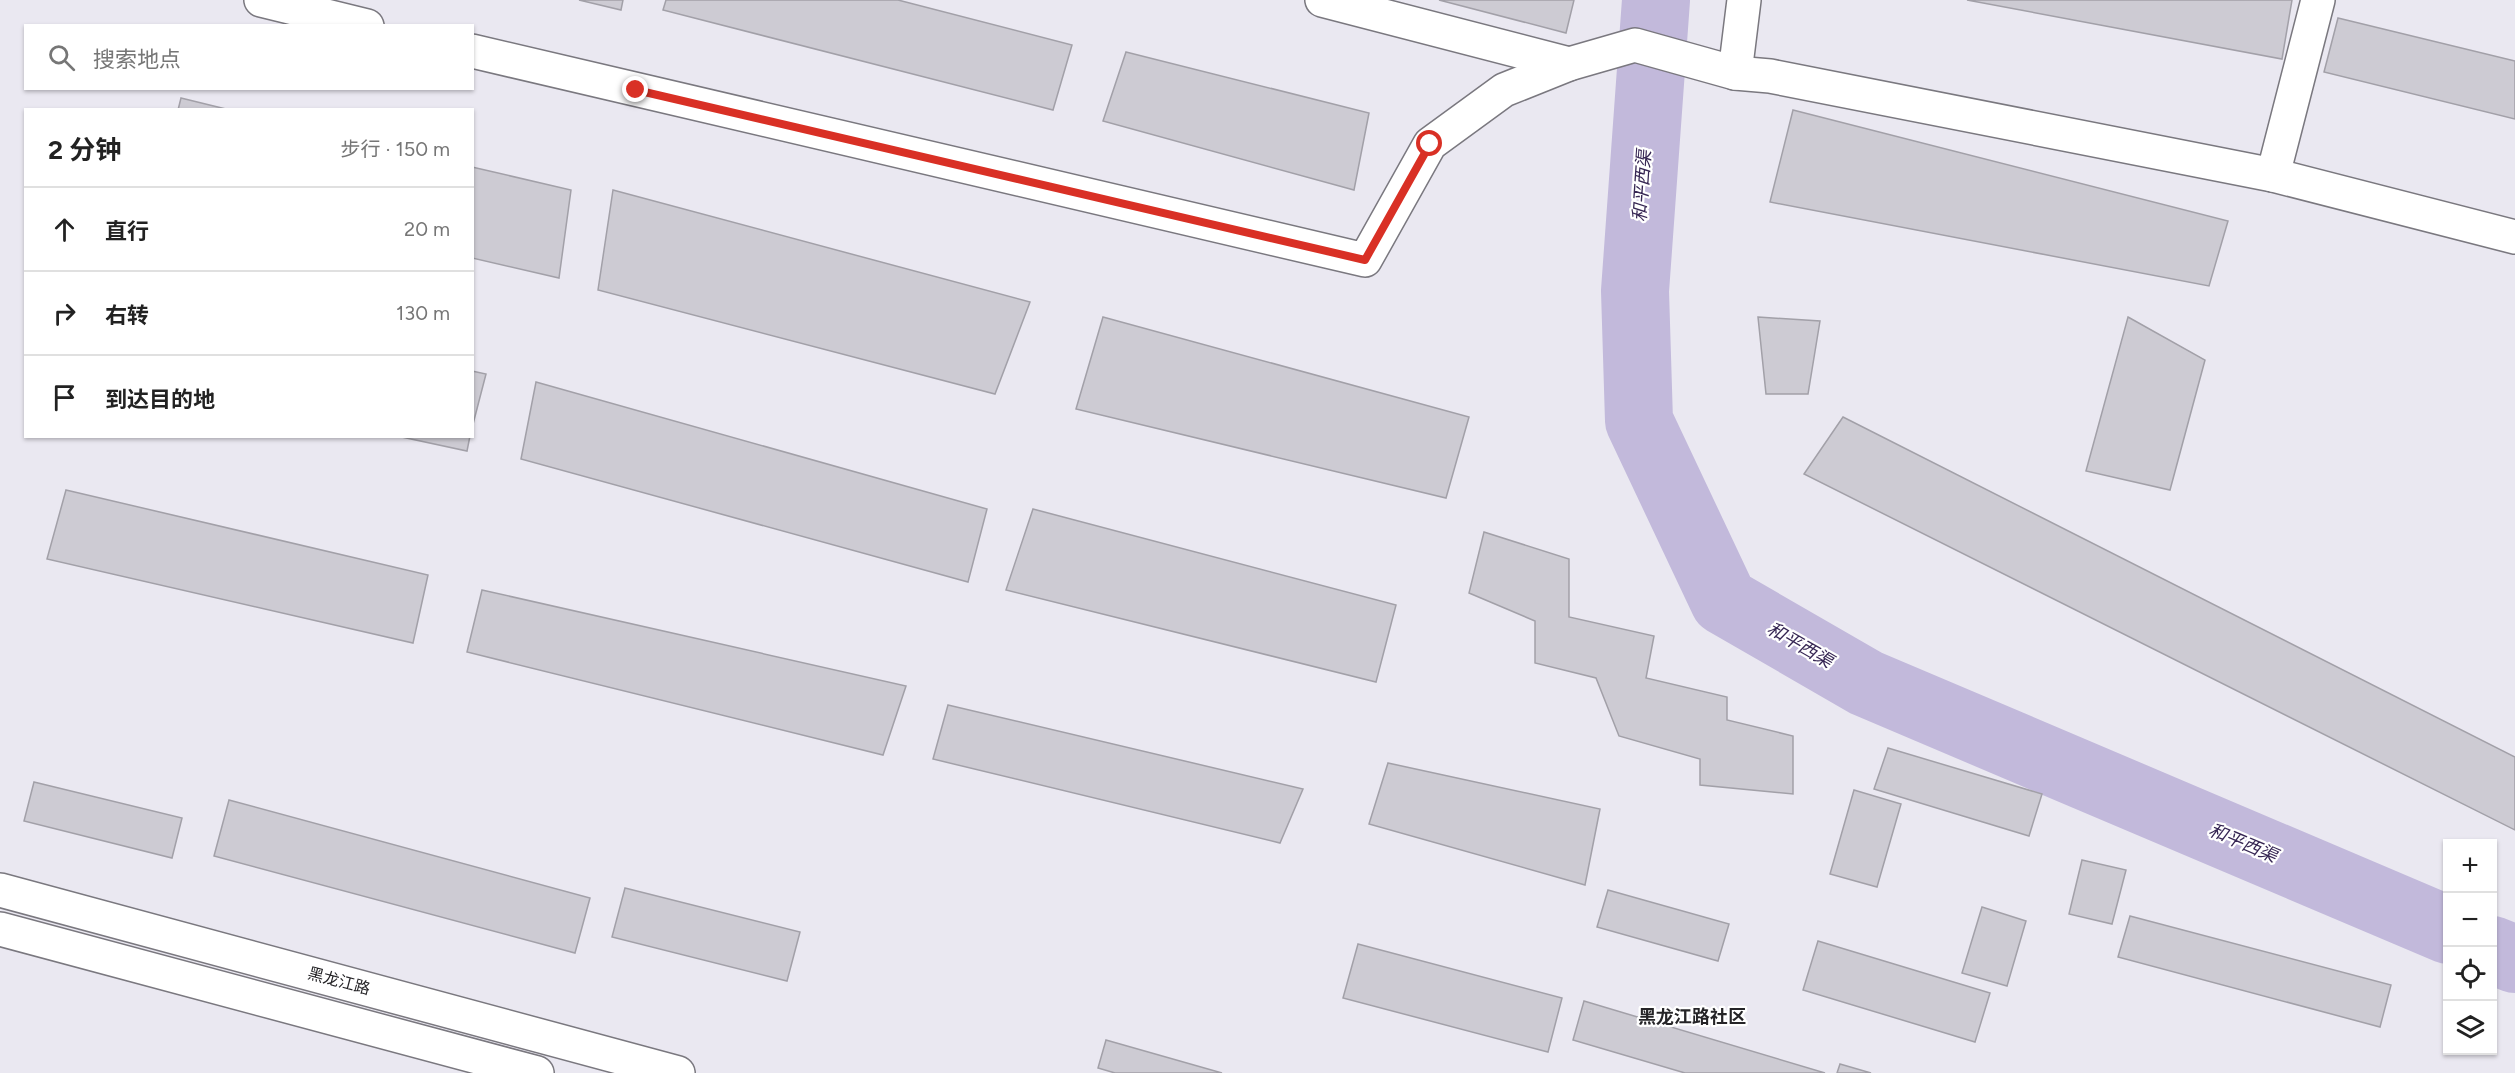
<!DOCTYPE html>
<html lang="zh">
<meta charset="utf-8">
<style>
body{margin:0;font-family:Figtree,"Noto Sans SC",sans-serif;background:#f6f6f6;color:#222}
.controls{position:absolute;right:18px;bottom:18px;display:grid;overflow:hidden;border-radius:0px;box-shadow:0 2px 4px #0004}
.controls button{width:54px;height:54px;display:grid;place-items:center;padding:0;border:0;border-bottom:2px solid #e0e0e0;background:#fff;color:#222;font:30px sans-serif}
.stop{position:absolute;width:18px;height:18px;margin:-14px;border:4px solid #d93025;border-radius:50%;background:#fff}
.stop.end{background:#d93025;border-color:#fff;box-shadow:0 2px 6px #0008}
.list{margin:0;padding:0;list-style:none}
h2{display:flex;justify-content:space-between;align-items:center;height:78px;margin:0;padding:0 24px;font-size:26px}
h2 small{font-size:20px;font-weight:400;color:#767676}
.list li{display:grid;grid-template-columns:39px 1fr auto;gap:18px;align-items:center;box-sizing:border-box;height:84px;padding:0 24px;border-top:2px solid #e0e0e0}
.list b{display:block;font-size:22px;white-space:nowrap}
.list em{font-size:20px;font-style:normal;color:#767676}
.icon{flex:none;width:33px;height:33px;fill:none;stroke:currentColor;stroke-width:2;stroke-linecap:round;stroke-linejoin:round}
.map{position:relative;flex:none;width:2515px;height:1073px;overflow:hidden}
.search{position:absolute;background:#fff;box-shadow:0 2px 4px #0004;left:24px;top:24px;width:450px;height:66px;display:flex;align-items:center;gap:15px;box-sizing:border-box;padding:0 21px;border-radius:0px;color:#767676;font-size:22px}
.panel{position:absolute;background:#fff;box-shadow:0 2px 4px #0004;left:24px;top:108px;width:450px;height:330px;border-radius:0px}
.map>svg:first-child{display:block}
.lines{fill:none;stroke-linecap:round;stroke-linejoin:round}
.river{stroke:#c2b9db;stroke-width:68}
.building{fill:#cdcbd3;stroke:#a2a0a8;stroke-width:1.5}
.street-casing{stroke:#7a787f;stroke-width:36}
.secondary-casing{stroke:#7a787f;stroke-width:36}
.street{stroke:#fff;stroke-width:33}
.secondary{stroke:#fff;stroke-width:33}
.route{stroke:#d93025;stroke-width:8}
.labels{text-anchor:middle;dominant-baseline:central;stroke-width:4.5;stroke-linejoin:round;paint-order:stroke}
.street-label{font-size:16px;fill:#252427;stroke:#fff}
.water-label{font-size:18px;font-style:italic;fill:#362653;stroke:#fff}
.neighbourhood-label{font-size:18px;font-weight:bold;fill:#252427;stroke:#fff}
</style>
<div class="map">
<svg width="2515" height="1073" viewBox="0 0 2515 1073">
<rect width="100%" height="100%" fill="#eae8f1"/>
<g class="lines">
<g class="river">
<polyline points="1656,0 1635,291 1639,421 1724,601 1866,683 2448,930"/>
<polyline points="2492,950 2515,959"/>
</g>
</g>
<g class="building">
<polygon points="579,0 623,0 621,10"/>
<polygon points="666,0 898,0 1072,45 1053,110 663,10"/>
<polygon points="1439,0 1574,0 1566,33"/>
<polygon points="1967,0 2292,0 2282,59"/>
<polygon points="2338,18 2515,61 2515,119 2324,72"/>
<polygon points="1126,52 1369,113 1354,190 1103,121"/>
<polygon points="181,98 230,110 178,110"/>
<polygon points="1793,110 2228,221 2209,286 1770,202"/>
<polygon points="472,167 571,190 559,278 472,258"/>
<polygon points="613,190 1030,302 995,394 598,290"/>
<polygon points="1103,317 1469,417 1446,498 1076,409"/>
<polygon points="1758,317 1820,321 1808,394 1766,394"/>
<polygon points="2128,317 2205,360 2170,490 2086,471"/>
<polygon points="472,371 486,374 472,428"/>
<polygon points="536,382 987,509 968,582 521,459"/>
<polygon points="1843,417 2515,757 2515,830 1804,474"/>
<polygon points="397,436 470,436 467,451"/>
<polygon points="66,490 428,575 413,643 47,559"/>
<polygon points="1033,509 1396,605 1376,682 1006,590"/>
<polygon points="1484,532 1569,559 1569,617 1654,636 1646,678 1727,697 1727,720 1793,736 1793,794 1700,785 1700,759 1619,736 1596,678 1535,663 1535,621 1469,593"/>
<polygon points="482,590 906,686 883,755 467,652"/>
<polygon points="948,705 1303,789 1280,843 933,759"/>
<polygon points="1888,748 2042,794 2029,836 1874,789"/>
<polygon points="1388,763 1600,809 1585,885 1369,824"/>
<polygon points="34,782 182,818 172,858 24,821"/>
<polygon points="1854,790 1901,804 1877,887 1830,874"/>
<polygon points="229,800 590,898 575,953 214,856"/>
<polygon points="2082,860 2126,870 2112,924 2069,914"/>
<polygon points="625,888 800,932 787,981 612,937"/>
<polygon points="1608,890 1729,924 1718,961 1597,927"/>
<polygon points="1982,907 2026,921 2007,986 1962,973"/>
<polygon points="2130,916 2391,985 2380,1027 2118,957"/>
<polygon points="1818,941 1990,993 1975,1042 1803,990"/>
<polygon points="1358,944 1562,998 1548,1052 1343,998"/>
<polygon points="1584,1001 1825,1073 1685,1073 1573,1040"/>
<polygon points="1106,1040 1222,1073 1115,1073 1098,1068"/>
<polygon points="1840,1064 1871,1073 1837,1073"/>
</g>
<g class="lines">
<g class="street-casing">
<g id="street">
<polyline points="261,0 367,26"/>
<polyline points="1322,0 1569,64"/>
<polyline points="472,51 1365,260 1430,144 1504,90 1569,64 1635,45 1735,73 1770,76 2273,175 2515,237"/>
<polyline points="2273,175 2318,0"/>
</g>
</g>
<g class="secondary-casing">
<g id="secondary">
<polyline points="1735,73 1744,0"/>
<polyline points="0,890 678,1073"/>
<polyline points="0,929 537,1073"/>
</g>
</g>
<use href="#street" class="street"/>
<use href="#secondary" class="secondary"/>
</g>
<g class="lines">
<polyline class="route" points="636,90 1365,260 1430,144"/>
</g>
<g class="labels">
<g class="street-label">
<text transform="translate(339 981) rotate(15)">黑龙江路</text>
</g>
<g class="water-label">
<text transform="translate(1642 186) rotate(-86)">和平西渠</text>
<text transform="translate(1800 645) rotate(30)">和平西渠</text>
<text transform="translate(2243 843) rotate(23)">和平西渠</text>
</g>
<g class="neighbourhood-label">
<text x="1692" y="1017">黑龙江路社区</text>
</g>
</g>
</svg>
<div class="controls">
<button>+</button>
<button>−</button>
<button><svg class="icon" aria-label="locate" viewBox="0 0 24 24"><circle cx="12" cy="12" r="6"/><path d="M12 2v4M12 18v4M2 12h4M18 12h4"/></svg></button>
<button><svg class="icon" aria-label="layers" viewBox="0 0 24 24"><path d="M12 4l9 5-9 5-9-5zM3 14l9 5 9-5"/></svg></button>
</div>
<div class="stop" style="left:1430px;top:144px"></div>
<div class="stop end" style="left:636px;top:90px"></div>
<div class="search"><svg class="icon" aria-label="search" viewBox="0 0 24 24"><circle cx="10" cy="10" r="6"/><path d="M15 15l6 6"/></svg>搜索地点</div>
<section class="panel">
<h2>2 分钟<small>步行 · 150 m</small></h2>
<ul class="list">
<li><svg class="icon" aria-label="ahead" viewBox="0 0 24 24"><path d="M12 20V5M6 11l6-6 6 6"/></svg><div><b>直行</b></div><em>20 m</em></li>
<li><svg class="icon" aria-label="right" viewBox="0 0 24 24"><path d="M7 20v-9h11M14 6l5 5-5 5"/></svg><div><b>右转</b></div><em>130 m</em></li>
<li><svg class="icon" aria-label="arrive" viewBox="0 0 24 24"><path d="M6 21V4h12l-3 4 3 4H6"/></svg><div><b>到达目的地</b></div></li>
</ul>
</section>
</div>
